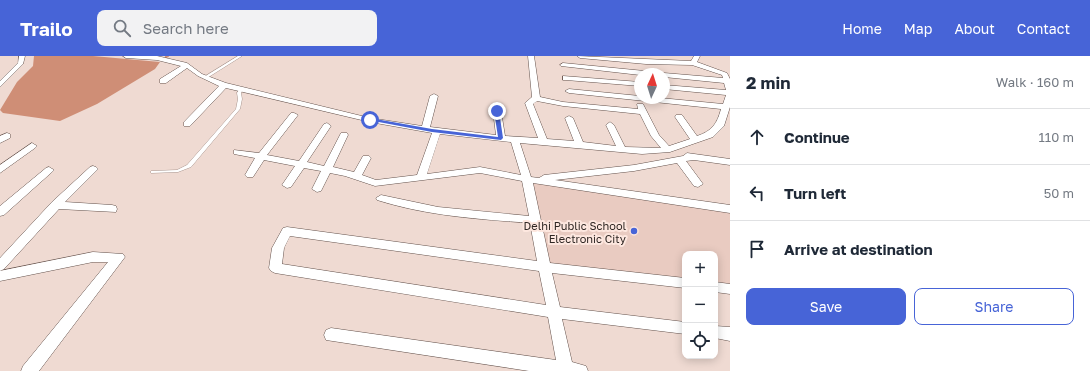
<!DOCTYPE html>
<meta charset="utf-8">
<style>
body{margin:0;font-family:"Golos Text",sans-serif;background:#f2f2f3;color:#1f2937}
.controls{position:absolute;right:12px;bottom:12px;display:grid;overflow:hidden;border-radius:8px;box-shadow:0 2px 10px #0003}
.controls button{width:36px;height:36px;display:grid;place-items:center;padding:0;border:0;border-bottom:1px solid #e0e1e3;background:#fff;color:#1f2937;font:20px sans-serif}
.compass{position:absolute;left:634px;top:12px;width:36px;height:36px;border-radius:50%;background:#fff;box-shadow:0 2px 10px #0003;rotate:4deg}
.stop{position:absolute;width:12px;height:12px;margin:-9px;border:3px solid #4764d7;border-radius:50%;background:#fff}
.stop.end{background:#4764d7;border-color:#fff;box-shadow:0 1px 4px #0008}
.list{margin:0;padding:0;list-style:none}
h2{display:flex;justify-content:space-between;align-items:center;height:52px;margin:0;padding:0 16px;font-size:17px}
h2 small{font-size:13px;font-weight:400;color:#747a83}
.list li{display:grid;grid-template-columns:26px 1fr auto;gap:12px;align-items:center;box-sizing:border-box;height:56px;padding:0 16px;border-top:1px solid #e0e1e3}
.list b{display:block;font-size:15px;white-space:nowrap}
.list em{font-size:13px;font-style:normal;color:#747a83}
.actions{display:flex;gap:8px;padding:12px 16px}
.actions a{flex:1;padding:9px 0;border:1px solid #4764d7;border-radius:8px;text-align:center;font-size:14px;color:#4764d7}
.actions .main{background:#4764d7;color:#fff}
.icon{flex:none;width:22px;height:22px;fill:none;stroke:currentColor;stroke-width:2;stroke-linecap:round;stroke-linejoin:round}
.map{position:relative;flex:none;width:730px;height:315px;overflow:hidden}
header{display:flex;align-items:center;gap:24px;box-sizing:border-box;height:56px;padding:0 20px;background:#4764d7;color:#fff}
header strong{font-size:19px}
nav{display:flex;gap:22px;margin-inline-start:auto;font-size:14px}
.search{width:280px;height:36px;background:#f2f2f3;display:flex;align-items:center;gap:10px;box-sizing:border-box;padding:0 14px;border-radius:8px;color:#747a83;font-size:15px}
main{display:flex}
aside{flex:1;background:#fff}
.map>svg:first-child{display:block}
.built{fill:#e9cbc1}
.water{fill:#cf8e76}
.lines{fill:none;stroke-linecap:round;stroke-linejoin:round}
.stream{stroke:#cf8e76;stroke-width:2}
.lane-casing{stroke:#64524c;stroke-width:0.5}
.street-casing{stroke:#64524c;stroke-width:1}
.lane{fill:#fff;fill-rule:evenodd}
.street{fill:#fff;fill-rule:evenodd}
.route{fill:#4764d7}
.poi-dot{fill:#4764d7;stroke:#fde7df;stroke-width:1.5}
.labels{text-anchor:middle;dominant-baseline:central;stroke-width:4;stroke-linejoin:round;paint-order:stroke}
.poi-label{font-size:11px;fill:#2f2724;stroke:#fde7df;text-anchor:end}
</style>
<header>
<strong>Trailo</strong>
<div class="search"><svg class="icon" aria-label="search" viewBox="0 0 24 24"><circle cx="10" cy="10" r="6"/><path d="M15 15l6 6"/></svg>Search here</div>
<nav><a>Home</a><a>Map</a><a>About</a><a>Contact</a></nav>
</header>
<main>
<div class="map">
<svg width="730" height="315" viewBox="0 0 730 315">
<rect width="100%" height="100%" fill="#efdad2"/>
<polygon class="built" points="527,123 730,151 730,233 715,231 715,198 685,198 685,227 545,211"/>
<polygon class="water" points="34,0 93,0 160,6 155,13 97,48 60,65 3,57 0,54 17,26 33,10"/>
<g class="lines">
<polyline class="stream" points="166,1 168,0"/>
<g class="lane-casing">
<g id="lane">
<polygon points="238,0 242,0 207,22 204,21"/>
<polygon points="240,32 243,33 241,37 242,43 240,53 191,111 178,116 151,117 151,115 153,115 177,114 187,109 236,53 238,43 237,37"/>
</g>
</g>
<g class="street-casing">
<g id="street">
<polygon points="19,0 25,0 23,8 0,31 0,25 18,7"/>
<path d="M123,0H157L187,7L202,18L226,27L370,62L422,70L430,40L434,38L438,40L430,71L496,79L493,55L497,53L501,55L505,80L538,82L525,47L532,41L528,0H534L540,41L563,46L638,53L637,48H643L659,79L669,90L690,83L675,61L676,59H682L697,80C712,75 717,68 721,53L569,37L565,35L569,33L640,40V42H660L723,48L726,39L664,33V29L726,34L724,27L664,21V18H661L664,17L723,22L722,19L692,9L646,8L580,2L577,0L691,5L694,0H700L697,6L727,17L730,23V51L724,70L713,81L670,96L642,98L520,87L531,121L539,122L544,119L634,109L683,100L687,97L730,103V109L694,104L686,105L703,128L698,131L694,130L677,107L634,115L555,124L730,149V157L533,127L550,207L685,222V232L552,217L560,251L685,266V278L562,263L572,306L586,310L588,315H529L326,284L324,279L326,274L331,272L556,304L548,261L275,217L271,215L269,212L272,192L283,172L287,171L537,205L530,167C478,163 428,160 377,144L376,142L381,139L438,151L529,160L522,125L480,117L375,130L345,120L330,117L321,135L317,136L312,133L321,115L304,112L291,131L287,132L282,129L295,110L264,104L253,121H247L245,119L255,102L234,98V94L259,97L291,57H294L298,59L267,99L299,105L324,68L327,67L331,70L307,106L324,110L341,77H347L348,79L333,111L354,116L363,100H369L371,102L362,119L376,124L417,119L432,77L370,66L226,32L190,70H184V66L219,30L198,20L187,12L166,27H160V23L181,10L157,4L126,2ZM537,45L563,50L640,58L651,80L661,92L625,91L614,69L610,66L606,69L616,90L583,86L573,62L569,60L565,62L574,85L547,83L533,48ZM440,78L511,86L521,119L480,111L427,118ZM290,180L539,215L546,249L282,208L284,192Z"/>
<polygon points="563,7 655,16 658,18 640,19 561,10 560,9"/>
<polygon points="563,20 640,26 640,30 566,24 563,24"/>
<polygon points="7,77 10,78 10,82 0,87 0,80"/>
<polygon points="32,87 37,90 35,92 0,117 0,109"/>
<polygon points="93,110 96,111 98,113 65,146 112,149 116,150 117,153 116,156 59,153 4,213 0,215 0,202 52,146 90,111"/>
<polygon points="49,111 54,114 52,116 4,159 0,160 0,150 46,112"/>
<polygon points="93,196 123,198 125,201 39,315 21,315 23,310 108,206 93,206 0,225 0,215"/>
<polygon points="715,226 730,228 730,238 715,236"/>
<polygon points="715,270 730,271 730,285 715,282"/>
</g>
</g>
<use href="#lane" class="lane"/>
<use href="#street" class="street"/>
</g>
<polygon class="route" points="497,54 499,55 503,82 501,84 432,76 368,64 370,62 432,73 498,81 494,55"/>
<circle class="poi-dot" cx="634" cy="175" r="4"/>
<g class="labels">
<g class="poi-label">
<text x="626" y="169">Delhi Public School<tspan x="626" dy="13">Electronic City</tspan></text>
</g>
</g>
</svg>
<div class="controls">
<button>+</button>
<button>−</button>
<button><svg class="icon" aria-label="locate" viewBox="0 0 24 24"><circle cx="12" cy="12" r="6"/><path d="M12 2v4M12 18v4M2 12h4M18 12h4"/></svg></button>
</div>
<svg class="compass" viewBox="-18 -18 36 36"><path d="M0-13l5 13h-10z" fill="#e53935"/><path d="M0 13l5-13h-10z" fill="#747a83"/></svg>
<div class="stop" style="left:370px;top:64px"></div>
<div class="stop end" style="left:497px;top:55px"></div>
</div>
<aside>
<h2>2 min<small>Walk · 160 m</small></h2>
<ul class="list">
<li><svg class="icon" aria-label="ahead" viewBox="0 0 24 24"><path d="M12 20V5M6 11l6-6 6 6"/></svg><div><b>Continue</b></div><em>110 m</em></li>
<li><svg class="icon" aria-label="left" viewBox="0 0 24 24"><path d="M17 20v-9H6M10 6l-5 5 5 5"/></svg><div><b>Turn left</b></div><em>50 m</em></li>
<li><svg class="icon" aria-label="arrive" viewBox="0 0 24 24"><path d="M6 21V4h12l-3 4 3 4H6"/></svg><div><b>Arrive at destination</b></div></li>
</ul>
<div class="actions"><a class="main">Save</a><a>Share</a></div>
</aside>
</main>
